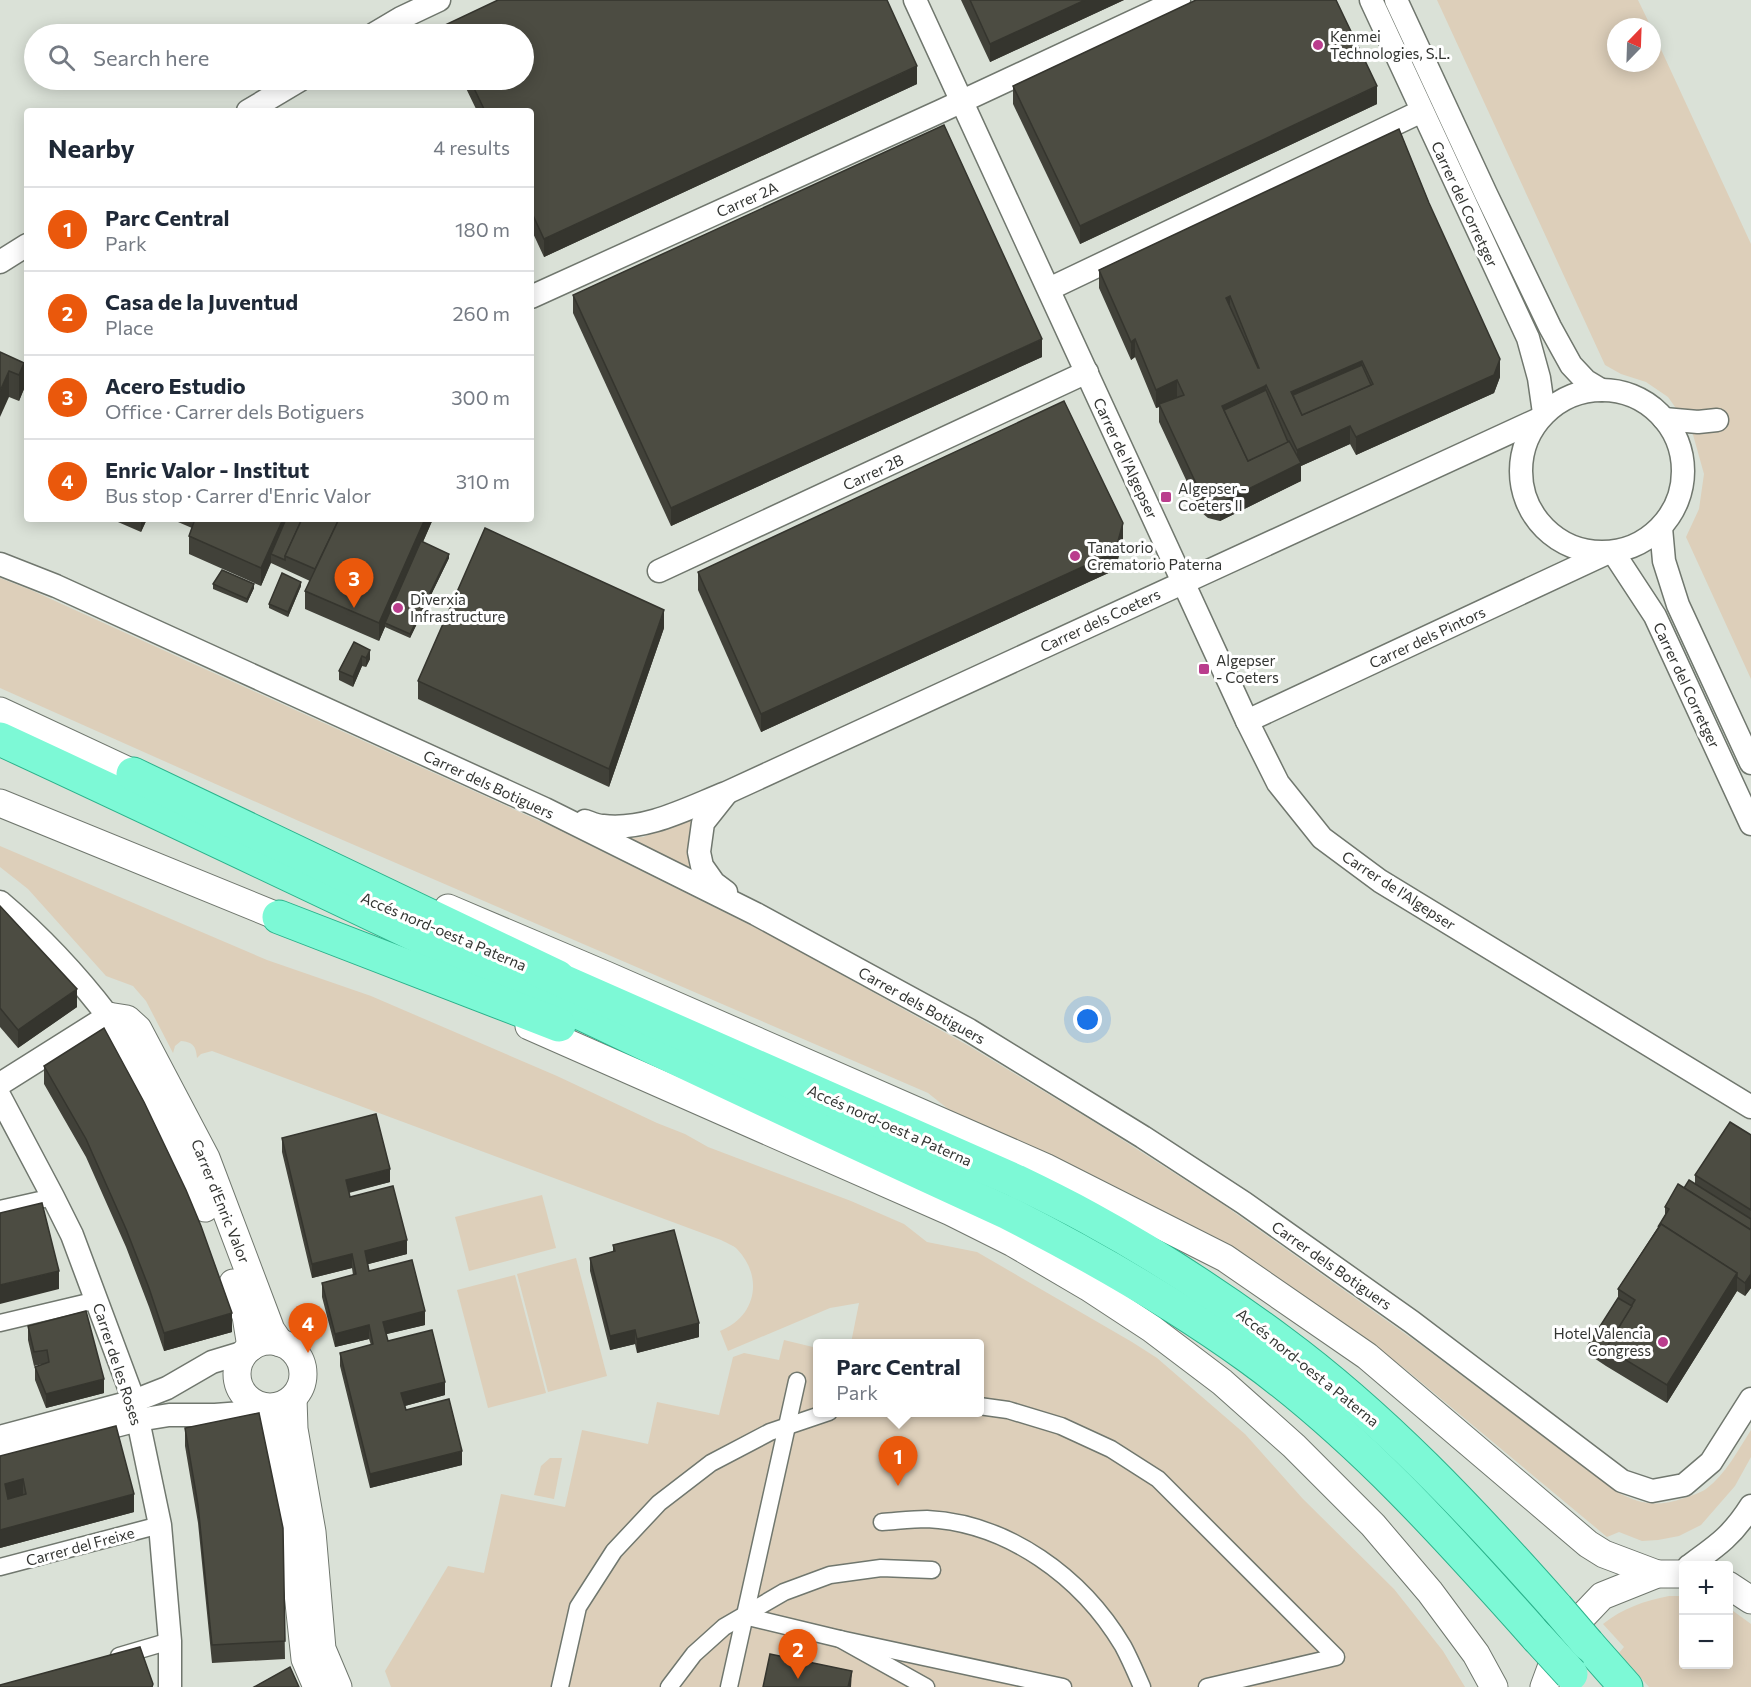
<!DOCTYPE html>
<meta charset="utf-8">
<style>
body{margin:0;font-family:Commissioner,sans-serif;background:#f6f6f7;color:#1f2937}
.controls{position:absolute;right:18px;bottom:18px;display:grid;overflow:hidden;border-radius:6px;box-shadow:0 3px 15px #0003}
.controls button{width:54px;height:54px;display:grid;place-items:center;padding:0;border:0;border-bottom:2px solid #e0e1e3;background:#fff;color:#1f2937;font:30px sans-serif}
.compass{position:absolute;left:1607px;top:18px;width:54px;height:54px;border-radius:50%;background:#fff;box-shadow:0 3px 15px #0003;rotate:23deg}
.you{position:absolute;left:1088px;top:1020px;width:21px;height:21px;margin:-15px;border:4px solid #fff;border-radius:50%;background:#1a73e8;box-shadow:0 0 0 9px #1a73e833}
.badge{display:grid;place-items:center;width:39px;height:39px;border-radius:50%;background:#ea580c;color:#fff;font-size:20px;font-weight:700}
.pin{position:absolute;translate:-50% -50px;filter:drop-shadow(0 2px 3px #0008)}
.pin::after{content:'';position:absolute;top:32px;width:21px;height:18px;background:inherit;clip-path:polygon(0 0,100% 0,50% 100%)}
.popup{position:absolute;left:813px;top:1339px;width:171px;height:78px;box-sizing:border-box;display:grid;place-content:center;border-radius:6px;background:#fff;filter:drop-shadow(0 2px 4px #0005);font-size:20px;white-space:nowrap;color:#747a83}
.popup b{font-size:22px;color:#1f2937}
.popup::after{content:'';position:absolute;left:50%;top:100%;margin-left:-12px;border:12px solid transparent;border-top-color:#fff}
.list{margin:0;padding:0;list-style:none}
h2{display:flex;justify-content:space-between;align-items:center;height:78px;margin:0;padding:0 24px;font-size:26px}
h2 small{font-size:20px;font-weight:400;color:#747a83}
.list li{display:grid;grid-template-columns:39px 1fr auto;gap:18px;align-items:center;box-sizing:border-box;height:84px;padding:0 24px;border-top:2px solid #e0e1e3}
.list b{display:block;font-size:22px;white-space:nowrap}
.list p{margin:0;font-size:20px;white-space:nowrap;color:#747a83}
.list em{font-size:20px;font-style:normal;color:#747a83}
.icon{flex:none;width:33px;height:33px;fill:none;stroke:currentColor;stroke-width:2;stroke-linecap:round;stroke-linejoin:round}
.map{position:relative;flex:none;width:1751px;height:1687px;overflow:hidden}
.search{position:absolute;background:#fff;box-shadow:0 3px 15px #0003;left:24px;top:24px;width:510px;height:66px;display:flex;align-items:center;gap:15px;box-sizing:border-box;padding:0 21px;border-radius:33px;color:#747a83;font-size:22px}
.panel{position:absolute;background:#fff;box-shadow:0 3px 15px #0003;left:24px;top:108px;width:510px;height:414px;border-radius:6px}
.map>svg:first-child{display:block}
.green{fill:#ddcfba}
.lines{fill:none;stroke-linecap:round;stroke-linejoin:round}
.pedestrian-casing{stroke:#70776e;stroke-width:19}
.minor-casing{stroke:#70776e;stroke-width:25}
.tertiary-casing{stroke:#70776e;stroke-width:29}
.primary-casing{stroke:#2bb28b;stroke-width:35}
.pedestrian{stroke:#fff;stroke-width:16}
.minor{stroke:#fff;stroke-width:22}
.tertiary{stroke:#fff;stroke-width:27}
.primary{stroke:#7df9d6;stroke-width:33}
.primary-bridge-casing{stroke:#2bb28b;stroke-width:35;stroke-linecap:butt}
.primary-bridge{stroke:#7df9d6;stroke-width:33}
.wall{fill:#414139}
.shaded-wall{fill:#35352e}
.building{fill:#4c4c42;stroke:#35352e;stroke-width:1.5;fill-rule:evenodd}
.poi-dot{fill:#ba3d8d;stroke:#fff;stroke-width:2}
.labels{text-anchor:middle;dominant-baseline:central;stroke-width:6;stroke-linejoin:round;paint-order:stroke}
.poi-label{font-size:15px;fill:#333532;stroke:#fff;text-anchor:start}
.street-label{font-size:15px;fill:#333532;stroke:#fff}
</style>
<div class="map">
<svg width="1751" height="1687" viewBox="0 0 1751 1687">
<rect width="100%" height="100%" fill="#dae1d7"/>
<g class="green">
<polygon points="1437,0 1638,0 1651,27 1616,27 1616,63 1652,63 1652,30 1751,244 1751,679 1686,537 1699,509 1704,474 1692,431 1668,397 1646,382 1621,374 1605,365"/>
<path d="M0,578L31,590L555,828L778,939L969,1046L1096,1123L1221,1203L1421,1345L1617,1492C1642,1505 1658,1507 1684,1498C1691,1496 1700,1493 1706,1489C1726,1474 1738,1450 1751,1430V1457L1735,1486L1701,1525L1679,1536L1658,1540L1642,1541L1619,1532L1607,1537L1404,1368L1303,1295L1231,1248L962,1120L928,1093L301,822L0,688Z"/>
<polygon points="695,816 695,873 624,838 643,837"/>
<path d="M0,846L267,960L371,996L557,1076L657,1123L685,1134L708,1147L851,1201L904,1224L927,1242L977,1252L1132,1342L1157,1358L1245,1434L1303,1499L1394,1589L1443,1651L1465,1687H391L385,1671L448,1566L484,1573L501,1494L565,1507L582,1430L648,1444L657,1402L719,1415L733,1357L744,1353L779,1360L784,1340L817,1348V1412H979V1344L851,1343L859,1303L830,1308L728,1351L720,1331C756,1317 764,1277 737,1249C733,1245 726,1243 721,1240L212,1051L201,1054L197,1058C196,1046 193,1042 181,1041L175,1046L173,1053L146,1001L133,986L106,976L28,889L0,867Z"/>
<polygon points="542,1195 556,1248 469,1271 455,1217"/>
<polygon points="576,1258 607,1376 548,1392 517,1274"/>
<polygon points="515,1275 546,1393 488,1408 457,1290"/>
<polygon points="550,1458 562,1458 554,1499 534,1495 541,1466"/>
<path d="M1669,1596H1683L1684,1664H1728L1729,1608L1751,1624V1687H1649L1619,1653L1624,1647L1603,1624C1623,1608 1644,1601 1669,1596Z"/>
</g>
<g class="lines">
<g class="pedestrian-casing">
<g id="pedestrian">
<polyline points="0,1209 53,1197"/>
<polyline points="0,1323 97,1300"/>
<polyline points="979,1406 1008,1410 1061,1426 1111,1449 1158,1479 1336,1657 1207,1687"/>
<path d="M882,1522C897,1521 912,1519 927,1519C1008,1523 1082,1577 1123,1646C1130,1659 1136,1673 1142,1687"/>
<polyline points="0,1567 160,1525"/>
<polyline points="744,1616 840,1639 926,1687"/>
<polyline points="840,1639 1063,1687"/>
<polyline points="119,1656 170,1641"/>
<polyline points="560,1687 578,1607 614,1551 659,1503 711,1463 770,1432 829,1412"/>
<polyline points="669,1687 694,1654 724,1627 784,1592 830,1575 881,1568 932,1570"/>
<polyline points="729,1687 797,1381"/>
</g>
</g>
<g class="minor-casing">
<g id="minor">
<polyline points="915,0 1247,721 1278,783 1322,838 1380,881 1751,1107"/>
<polyline points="1371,0 1528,338 1539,378 1544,413"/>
<polyline points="1396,0 1486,194 1550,327 1571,365 1586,381 1601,390"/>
<polyline points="374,34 401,18 439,0"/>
<polyline points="248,111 300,80"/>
<polyline points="0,262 27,245"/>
<polyline points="1049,289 1422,111"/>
<polyline points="531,297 941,111 1179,0"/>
<circle cx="1602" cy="471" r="81"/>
<polyline points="1664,419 1698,422 1717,420"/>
<polyline points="1661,528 1664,561 1678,605 1751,763"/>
<polyline points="1613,552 1655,616 1751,824"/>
<polyline points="0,564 56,586 545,809 756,914 969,1030 1143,1137 1244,1203 1412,1322 1622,1481 1652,1491 1684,1485 1711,1462 1751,1399"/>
<polyline points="659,571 1087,372"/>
<polyline points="1247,721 1607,553"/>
<path d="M585,821C591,823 597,826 603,826C646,831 688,808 726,793L1539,419"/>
<polyline points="726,892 714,883 702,866 699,852 703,823 726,794"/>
<path d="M0,902C40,936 76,974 108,1016L0,1084"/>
<polyline points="0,1097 53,1197 72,1235 134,1401 160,1525 170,1641 170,1687"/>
<polyline points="0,1437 134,1401 167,1388 212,1362 245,1352"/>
<polyline points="0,1456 138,1420 169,1415 215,1415 242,1413 264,1407"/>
<path d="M1689,1566C1717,1546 1732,1536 1751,1506"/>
</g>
</g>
<g class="tertiary-casing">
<g id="tertiary">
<polyline points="0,711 150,781"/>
<polyline points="0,803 299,925"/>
<polyline points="448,908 606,975 1045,1167 1225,1258 1367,1356 1588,1544 1604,1554 1657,1574"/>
<polyline points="108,1016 127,1019 138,1029 206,1158 271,1330 280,1343"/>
<polyline points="108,1016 193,1175 205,1208"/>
<polyline points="529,1026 951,1212 1013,1243 1088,1287 1152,1329 1222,1382 1294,1446 1373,1525 1430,1592 1476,1654 1494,1687"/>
<polyline points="233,1283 246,1316 251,1347"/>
<circle cx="270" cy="1374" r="33"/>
<polyline points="293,1399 294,1429 312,1532 322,1649 338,1687"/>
<polyline points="269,1408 275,1433 292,1537 305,1659 317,1687"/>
<polyline points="1728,1585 1751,1600"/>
<polyline points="1544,1687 1562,1638 1602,1596 1657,1574 1684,1574"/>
</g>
</g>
<g class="primary-casing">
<g id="primary">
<path d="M0,739C337,895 670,1059 1008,1213C1092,1256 1173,1302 1249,1357C1358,1436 1449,1538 1538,1638"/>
<polyline points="133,774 558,977"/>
<polyline points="279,917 559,1025"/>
<path d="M538,970L1016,1181C1041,1193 1065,1205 1089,1218C1155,1254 1219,1296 1280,1341C1383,1417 1472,1512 1557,1608"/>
<polyline points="1588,1644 1626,1687"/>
</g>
</g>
<use href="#pedestrian" class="pedestrian"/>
<use href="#minor" class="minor"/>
<use href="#tertiary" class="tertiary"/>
<use href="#primary" class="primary"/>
<g class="primary-bridge-casing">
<g id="primary-bridge">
<polyline points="1557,1608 1588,1644"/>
<polyline points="1538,1638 1571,1674"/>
</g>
</g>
<use href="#primary-bridge" class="primary-bridge"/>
</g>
<g class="wall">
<polygon points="961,0 1124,0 990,62"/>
<polygon points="445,25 917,84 544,257 531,229 531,111 477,111 462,80 524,80 524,34 445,34"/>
<polygon points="1013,86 1377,104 1080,244 1013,104"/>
<polygon points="1399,129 1500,377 1494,393 1356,455 1350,444 1301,466 1301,481 1220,521 1208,518 1201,512 1159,422 1159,407 1156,408 1135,357 1131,360 1099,288 1099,270"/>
<polygon points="573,295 1042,357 671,526 573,313"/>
<polygon points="0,352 24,363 24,389 19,401 9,397"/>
<polygon points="111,519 147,519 141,532"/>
<polygon points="171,519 433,519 423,542 449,558 410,638 385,627 379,641 305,609 305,591 310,581 271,563 261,586 189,554 189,536 192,528"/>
<polygon points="1123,541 1115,570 761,732 698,590 698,572"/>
<polygon points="213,584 254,588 247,603 213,589"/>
<polygon points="301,586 288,617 269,608 269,604"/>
<polygon points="664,628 609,787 418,699 418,681"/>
<polygon points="354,642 370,659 366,667 362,666 353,687 339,680 339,671"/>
<polygon points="0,906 77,1007 18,1048 0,1027"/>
<polygon points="44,1066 232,1332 164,1351 149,1307 126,1247 86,1157 44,1084"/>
<polygon points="1751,1135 1751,1288 1745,1296 1737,1291 1667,1403 1606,1366 1588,1354 1588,1345 1618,1298 1618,1289 1658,1227 1665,1215 1665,1207 1684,1188 1695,1184 1695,1175"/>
<polygon points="282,1138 390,1182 349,1193 350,1197 407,1254 368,1264 369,1271 425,1325 386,1334 388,1341 445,1395 405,1406 406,1410 462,1465 370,1488 340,1366 340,1353 371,1345 369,1339 335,1347 322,1297 322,1283 353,1275 352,1268 312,1278 282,1152"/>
<polygon points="613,1245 699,1337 637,1353 635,1344 610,1350 590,1271 590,1258 613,1252"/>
<polygon points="28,1326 104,1393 46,1408 35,1380 35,1367 43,1364 34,1366 28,1340"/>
<polygon points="185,1428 283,1528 285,1659 212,1663 198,1523 185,1446"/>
<polygon points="0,1456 134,1512 0,1548"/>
</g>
<g class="shaded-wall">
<polygon points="1085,0 1124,0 990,62 990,44"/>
<polygon points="917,66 917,84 544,257 544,239"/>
<polygon points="1377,86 1377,104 1080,244 1080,226"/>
<polygon points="1230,296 1230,314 1226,298"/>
<polygon points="1042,339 1042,357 671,526 671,508"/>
<polygon points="1135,339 1135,357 1131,360 1131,342"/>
<polygon points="1500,359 1500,377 1494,393 1356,455 1356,437"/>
<polygon points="1362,361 1362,379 1297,407 1291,392"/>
<polygon points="24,363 24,389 19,401 19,375"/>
<polygon points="9,371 9,397 0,417 0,391"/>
<polygon points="1177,380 1177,398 1159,404 1159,407 1156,408 1156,390"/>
<polygon points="1266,385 1266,403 1227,422 1222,406"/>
<polygon points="1350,426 1350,444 1301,466 1301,481 1220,521 1220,503 1297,465 1297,450"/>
<polygon points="141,519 147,519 141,532"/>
<polygon points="283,519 291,519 271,554 271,562 261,586 261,568"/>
<polygon points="425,519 433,519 387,623 385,623 385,627 379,641 379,623"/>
<polygon points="1123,523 1123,541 1115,570 761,732 761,714"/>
<polygon points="449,554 449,558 410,638 410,634"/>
<polygon points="301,582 301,586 288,617 288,612"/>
<polygon points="254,584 254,588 247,603 247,599"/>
<polygon points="664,610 664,628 609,787 609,769"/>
<polygon points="370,650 370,659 366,667 366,658"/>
<polygon points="362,656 362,666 353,687 353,677"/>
<polygon points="77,989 77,1007 18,1048 18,1030"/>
<polygon points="390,1169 390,1182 346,1193 346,1180"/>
<polygon points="407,1240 407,1254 365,1265 365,1251"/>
<polygon points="352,1254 352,1268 312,1278 312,1264"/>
<polygon points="59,1271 59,1289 0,1304 0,1285"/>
<polygon points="1737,1273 1737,1291 1667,1403 1667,1385"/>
<polygon points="1751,1274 1751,1288 1745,1296 1745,1283"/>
<polygon points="425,1311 425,1325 383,1335 383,1322"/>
<polygon points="232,1313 232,1332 164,1351 164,1333"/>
<polygon points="699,1323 699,1337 637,1353 637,1339"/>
<polygon points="369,1325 369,1339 335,1347 335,1334"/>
<polygon points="635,1330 635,1344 610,1350 610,1336"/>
<polygon points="104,1379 104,1393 46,1408 46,1394"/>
<polygon points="445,1382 445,1395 401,1407 401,1393"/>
<polygon points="462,1451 462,1465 370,1488 370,1474"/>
<polygon points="23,1479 23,1497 5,1502 5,1484"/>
<polygon points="134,1494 134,1512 0,1548 0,1530"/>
<polygon points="852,1671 851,1687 848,1687"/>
</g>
<g class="building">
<polygon points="498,0 887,0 917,66 544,239 531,211 531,111 485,111 470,80 524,80 524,34 450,34 445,25"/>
<polygon points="970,0 1085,0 990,44"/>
<polygon points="1196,0 1336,0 1377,86 1080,226 1013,86"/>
<polygon points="944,125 1042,339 671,508 573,295"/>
<path d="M1399,129L1429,203L1500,359L1494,375L1356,437L1350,426L1297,450L1266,385L1265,386L1222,406L1248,461L1289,441L1301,463L1220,503L1208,500L1201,494L1159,404L1184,395L1177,380L1156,390L1135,339L1131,342L1099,270ZM1230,296L1259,368H1258L1226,298ZM1362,361L1373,384L1302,415L1291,392Z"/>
<polygon points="0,352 24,363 19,375 9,371 0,391"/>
<polygon points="1362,365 1371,385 1302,415 1293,395"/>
<polygon points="1266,390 1288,442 1248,461 1224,410"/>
<polygon points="1064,401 1123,523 1115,552 761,714 698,572"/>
<polygon points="195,519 283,519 261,568 189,536"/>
<polygon points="286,519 302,519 285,556 285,560 271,554"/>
<polygon points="302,519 339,519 315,569 285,556"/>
<polygon points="339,519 425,519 379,623 305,591"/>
<polygon points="485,528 664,610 609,769 418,681"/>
<polygon points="421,541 449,554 410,634 385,623"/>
<polygon points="222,570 254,584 247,599 213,584"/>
<polygon points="282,573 301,582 288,612 269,604"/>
<polygon points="354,642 370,650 366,658 362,656 353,677 339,671"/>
<polygon points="0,906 77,989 18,1030 0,1008"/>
<polygon points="104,1028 144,1102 186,1190 201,1226 232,1313 164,1333 149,1288 126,1229 86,1139 44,1066"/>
<polygon points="376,1114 390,1169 346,1180 350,1197 393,1186 407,1240 365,1251 369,1271 412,1260 425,1311 383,1322 388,1341 432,1330 445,1382 401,1393 406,1410 449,1399 462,1451 370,1474 340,1353 373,1344 369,1325 335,1334 322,1283 356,1274 352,1254 312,1264 282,1138"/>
<polygon points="1730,1122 1751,1135 1751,1210 1695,1175"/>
<polygon points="1689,1180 1751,1219 1751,1230 1684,1188"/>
<polygon points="1678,1184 1751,1230 1751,1274 1745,1283 1737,1277 1737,1273 1661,1224 1658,1227 1669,1209 1665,1207"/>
<polygon points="42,1203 59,1271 0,1285 0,1213"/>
<polygon points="1661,1224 1737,1273 1667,1385 1606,1348 1635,1300 1618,1289"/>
<polygon points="674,1230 699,1323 637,1339 635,1330 610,1336 590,1258 615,1251 613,1245"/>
<polygon points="1618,1298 1632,1306 1606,1348 1606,1357 1588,1345"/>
<polygon points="86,1311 104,1379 46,1394 35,1367 49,1362 47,1350 34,1352 28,1326"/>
<polygon points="259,1413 283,1528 285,1641 212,1645 198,1505 185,1428"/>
<path d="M116,1426L134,1494L0,1530V1456ZM23,1479L26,1494L8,1499L5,1484Z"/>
<polygon points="140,1647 153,1684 152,1687 0,1687 0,1685"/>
<polygon points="770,1654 852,1671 848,1687 763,1687"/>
<polygon points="290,1667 299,1687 254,1687"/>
</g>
<g class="poi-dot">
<circle cx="1318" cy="45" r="6"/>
<rect x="1160" y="491" width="12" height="12" rx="3"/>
<circle cx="1075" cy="556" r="6"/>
<circle cx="398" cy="608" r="6"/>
<rect x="1198" y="663" width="12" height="12" rx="3"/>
<circle cx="1663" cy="1342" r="6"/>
</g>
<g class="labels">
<g class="poi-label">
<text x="1330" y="36">Kenmei<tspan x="1330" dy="17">Technologies, S.L.</tspan></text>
<text x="1178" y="488">Algepser -<tspan x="1178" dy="17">Coeters II</tspan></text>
<text x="1087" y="547">Tanatorio<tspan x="1087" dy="17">Crematorio Paterna</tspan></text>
<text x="410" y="599">Diverxia<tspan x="410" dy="17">Infrastructure</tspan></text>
<text x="1216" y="660">Algepser<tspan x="1216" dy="17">- Coeters</tspan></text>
<text x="1651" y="1333" text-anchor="end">Hotel Valencia<tspan x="1651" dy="17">Congress</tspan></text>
</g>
<g class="street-label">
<text transform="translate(747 199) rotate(-24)">Carrer 2A</text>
<text transform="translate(1465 204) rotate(65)">Carrer del Corretger</text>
<text transform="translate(1126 458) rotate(65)">Carrer de l'Algepser</text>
<text transform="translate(873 472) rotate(-25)">Carrer 2B</text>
<text transform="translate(1100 620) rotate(-25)">Carrer dels Coeters</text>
<text transform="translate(1427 637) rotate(-25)">Carrer dels Pintors</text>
<text transform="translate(1687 685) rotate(65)">Carrer del Corretger</text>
<text transform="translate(489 784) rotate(25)">Carrer dels Botiguers</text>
<text transform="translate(1399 890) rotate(33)">Carrer de l'Algepser</text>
<text transform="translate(444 931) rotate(23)">Accés nord-oest a Paterna</text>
<text transform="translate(922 1005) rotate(29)">Carrer dels Botiguers</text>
<text transform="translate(890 1125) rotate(24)">Accés nord-oest a Paterna</text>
<text transform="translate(221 1201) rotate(68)">Carrer d'Enric Valor</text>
<text transform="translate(1332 1265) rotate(35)">Carrer dels Botiguers</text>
<text transform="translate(118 1364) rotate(72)">Carrer de les Roses</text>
<text transform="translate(1308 1367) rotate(39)">Accés nord-oest a Paterna</text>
<text transform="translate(80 1546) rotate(-15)">Carrer del Freixe</text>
</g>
</g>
</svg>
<div class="controls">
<button>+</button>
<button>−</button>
</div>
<svg class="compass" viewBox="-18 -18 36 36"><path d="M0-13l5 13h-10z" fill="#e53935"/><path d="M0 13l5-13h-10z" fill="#747a83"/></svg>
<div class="you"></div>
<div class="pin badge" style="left:898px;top:1486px">1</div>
<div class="popup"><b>Parc Central</b>Park</div>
<div class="pin badge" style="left:798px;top:1679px">2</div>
<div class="pin badge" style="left:354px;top:608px">3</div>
<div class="pin badge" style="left:308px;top:1353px">4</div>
<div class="search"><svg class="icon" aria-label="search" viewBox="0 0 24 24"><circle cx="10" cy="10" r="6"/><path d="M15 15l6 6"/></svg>Search here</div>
<section class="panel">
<h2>Nearby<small>4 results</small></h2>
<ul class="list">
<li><span class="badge">1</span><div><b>Parc Central</b><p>Park</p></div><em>180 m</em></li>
<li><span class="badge">2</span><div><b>Casa de la Juventud</b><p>Place</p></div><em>260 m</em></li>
<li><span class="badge">3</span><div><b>Acero Estudio</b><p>Office · Carrer dels Botiguers</p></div><em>300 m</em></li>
<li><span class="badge">4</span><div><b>Enric Valor - Institut</b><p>Bus stop · Carrer d'Enric Valor</p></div><em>310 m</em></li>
</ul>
</section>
</div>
